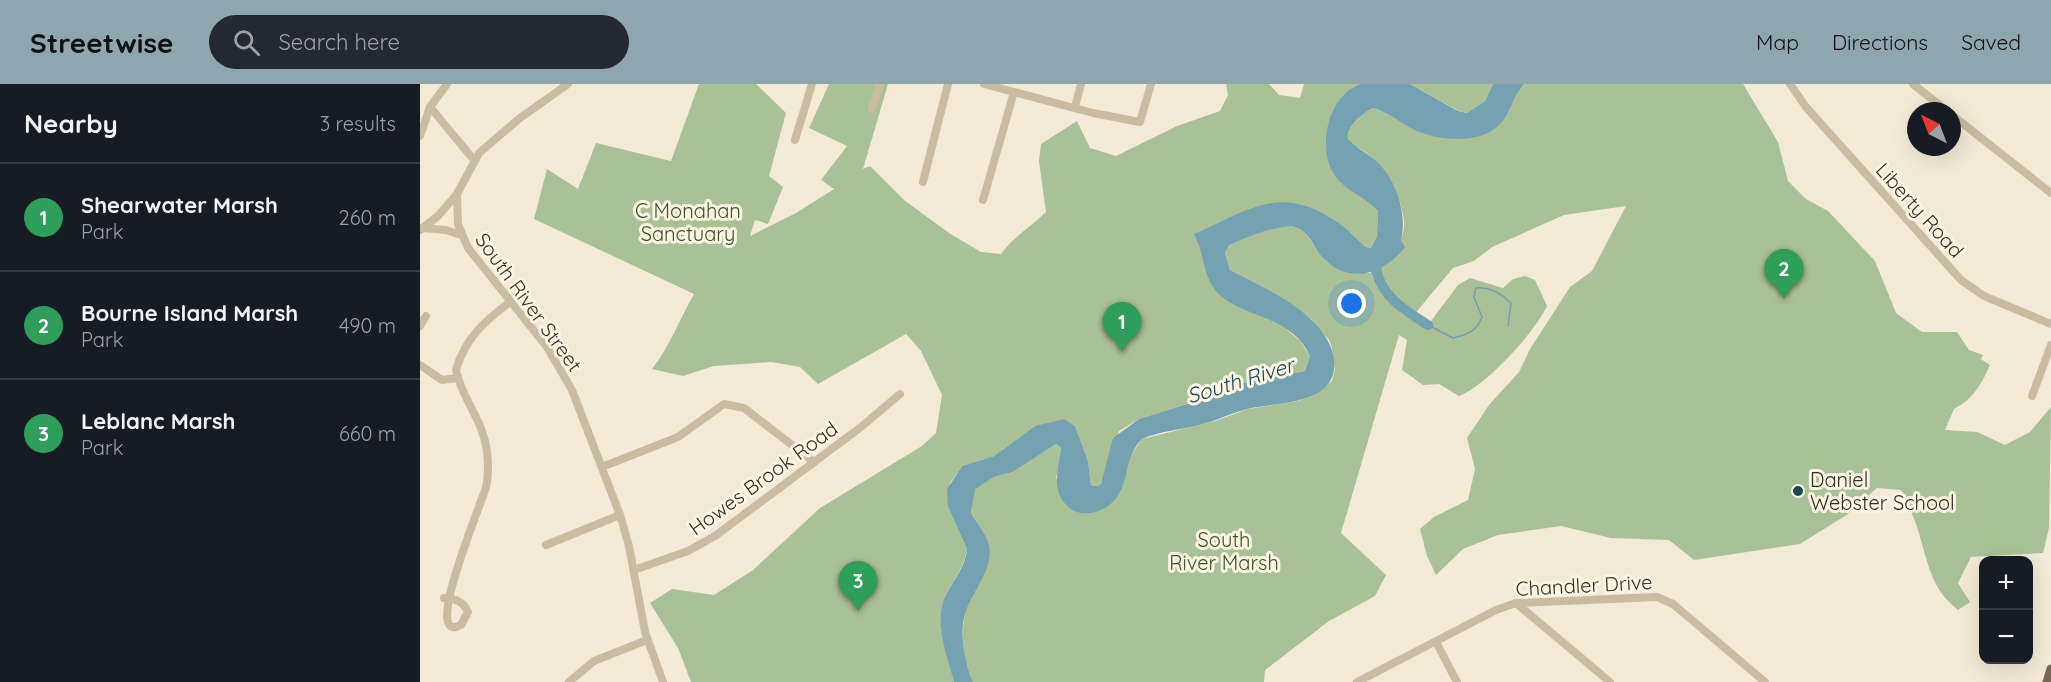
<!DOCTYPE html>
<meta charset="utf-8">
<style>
body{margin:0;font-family:Quicksand,sans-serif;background:#242831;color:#f1f3f6}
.controls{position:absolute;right:18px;bottom:18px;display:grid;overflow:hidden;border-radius:12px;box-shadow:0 6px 24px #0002}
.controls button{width:54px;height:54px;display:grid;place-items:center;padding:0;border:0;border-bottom:2px solid #363941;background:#171b24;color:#f1f3f6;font:30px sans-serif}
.compass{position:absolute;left:1487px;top:18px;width:54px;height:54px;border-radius:50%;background:#171b24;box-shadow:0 6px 24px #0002;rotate:318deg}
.you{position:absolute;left:932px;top:220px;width:21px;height:21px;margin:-15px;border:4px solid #fff;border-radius:50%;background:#1a73e8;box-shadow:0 0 0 9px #1a73e833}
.badge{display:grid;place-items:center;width:39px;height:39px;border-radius:50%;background:#90a6ae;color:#fff;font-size:20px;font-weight:700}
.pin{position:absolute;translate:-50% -50px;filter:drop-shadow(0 2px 3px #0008)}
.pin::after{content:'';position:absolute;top:32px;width:21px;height:18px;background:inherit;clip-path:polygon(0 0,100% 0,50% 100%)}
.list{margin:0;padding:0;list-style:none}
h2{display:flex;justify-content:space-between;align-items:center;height:78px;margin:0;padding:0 24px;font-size:26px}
h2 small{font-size:20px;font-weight:400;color:#9ea1a6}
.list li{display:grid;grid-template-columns:39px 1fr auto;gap:18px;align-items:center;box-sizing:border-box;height:108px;padding:0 24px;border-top:2px solid #363941}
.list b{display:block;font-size:22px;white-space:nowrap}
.list p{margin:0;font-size:20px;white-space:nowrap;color:#9ea1a6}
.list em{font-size:20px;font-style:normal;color:#9ea1a6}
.icon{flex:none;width:33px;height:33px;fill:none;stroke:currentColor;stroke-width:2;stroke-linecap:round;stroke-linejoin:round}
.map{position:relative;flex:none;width:1631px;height:598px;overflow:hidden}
header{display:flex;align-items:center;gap:36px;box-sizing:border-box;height:84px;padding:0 30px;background:#90a6ae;color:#111}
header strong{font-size:28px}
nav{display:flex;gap:33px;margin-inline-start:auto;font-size:21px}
.search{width:420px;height:54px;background:#242831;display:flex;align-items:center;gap:15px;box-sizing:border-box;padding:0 21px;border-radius:33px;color:#9ea1a6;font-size:22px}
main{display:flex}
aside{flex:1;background:#171b24}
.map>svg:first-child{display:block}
.green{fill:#aac197}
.water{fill:#75a2b0}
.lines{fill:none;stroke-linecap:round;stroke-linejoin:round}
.stream{stroke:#75a2b0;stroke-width:1.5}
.river{stroke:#75a2b0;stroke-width:10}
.minor{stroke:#cabca3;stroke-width:8}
.major{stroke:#776755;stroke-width:9}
.poi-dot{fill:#194757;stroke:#faf4e3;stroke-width:2}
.labels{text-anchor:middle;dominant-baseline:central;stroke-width:6;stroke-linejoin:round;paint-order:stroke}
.park-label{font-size:20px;fill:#3b5428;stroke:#faf4e3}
.street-label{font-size:20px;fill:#342d25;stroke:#faf4e3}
.poi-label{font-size:20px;fill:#342d25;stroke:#faf4e3;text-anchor:start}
.water-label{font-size:21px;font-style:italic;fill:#194757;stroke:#faf4e3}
</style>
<header>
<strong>Streetwise</strong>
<div class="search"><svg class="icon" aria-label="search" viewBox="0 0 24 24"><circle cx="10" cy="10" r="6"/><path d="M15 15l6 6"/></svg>Search here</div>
<nav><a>Map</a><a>Directions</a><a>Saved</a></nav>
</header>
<main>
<aside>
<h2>Nearby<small>3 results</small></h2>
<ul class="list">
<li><span class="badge" style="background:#2e9e5b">1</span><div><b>Shearwater Marsh</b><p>Park</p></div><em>260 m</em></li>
<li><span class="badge" style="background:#2e9e5b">2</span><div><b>Bourne Island Marsh</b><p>Park</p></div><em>490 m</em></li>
<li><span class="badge" style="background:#2e9e5b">3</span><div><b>Leblanc Marsh</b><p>Park</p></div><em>660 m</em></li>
</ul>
</aside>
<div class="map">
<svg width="1631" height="598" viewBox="0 0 1631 598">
<rect width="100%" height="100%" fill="#f2ead7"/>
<g class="green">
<path d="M279,0H336L366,29L349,92L363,103L348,140L335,136L330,152L376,129L414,105L401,96L427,62L389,44L409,0H468L443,85L450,82L484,116L529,149L561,168L581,170C594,152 611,143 626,128L619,77L621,60L657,37L670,64L696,72L757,42L800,27L808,11L806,0H849L859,11L880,14L884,0H941C908,10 897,65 916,92C927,108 945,113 958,127L957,152L951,164L946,163C934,153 922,141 909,133C856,102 824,128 775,150L828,226L858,238L880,257L890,272L885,287L818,300L793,312L719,335L699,347L681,400L677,402L671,401L668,377L655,342H615L574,372L542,382L530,399L528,423L547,465C544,485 532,497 524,515C514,540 529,573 534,598H271L258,564L230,519L252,505L294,511L333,486L400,424L502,362L516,349L522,311L501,267L486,250L398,300L380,283L351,278L294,282L263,292L232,285C250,262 259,236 274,210L114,135L127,85L158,105L176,59L251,77Z"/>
<polygon points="990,0 1073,0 1065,17 1047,29 1039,27"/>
<path d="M1104,0H1323L1358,58L1368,97L1386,115L1408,127L1455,177L1476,229L1502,248H1537L1549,266L1563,271L1561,275L1570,281C1561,301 1553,315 1534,325L1525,346L1557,348L1585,361L1610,348L1631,323L1629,444L1623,469L1551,473L1538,499L1550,518L1538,526C1510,504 1508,478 1498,446C1494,433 1487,419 1481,406L1457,404L1428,430L1380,460L1274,476L1249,456L1191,454L1141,442L1078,451L1043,465L1016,491L1007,472L1000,445L1014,433L1048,416L1055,385L1047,354L1069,321L1099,288L1110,265L1150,203L1172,187L1206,122L1144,131L1072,163L1054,177L1033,184L993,232L1008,241L1038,201L1050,194L1083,204L1093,195L1105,192L1115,196L1127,222C1115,248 1066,302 1039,312L1019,300L1003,301L982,286L987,256L979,251L921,449L966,491L955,512L909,537L845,586L844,598H553C542,576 539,539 549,517C557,499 575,478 568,457C564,447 556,438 551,429L554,405L574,393L593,388L636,360L641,364L636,395L700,409L707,377L722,355L795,337L828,325L878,317L894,311L912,297L915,286L912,264L909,256L891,235L841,202L810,186L805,169L809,160C824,154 860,139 876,143C888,147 894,165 903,174C915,187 933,189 950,189C960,179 975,167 981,155C992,134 971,93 957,78C949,69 937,64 928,55C926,42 943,29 953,24C968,28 980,39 994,46C1029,62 1057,41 1089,27L1093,12Z"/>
</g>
<path class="water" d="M941,0H990L1038,27L1047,29L1065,17L1073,0H1104C1092,13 1092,26 1081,39C1063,61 1018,57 994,46C980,39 968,28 953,24C943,29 926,42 928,55C936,63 945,68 954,75C975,92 988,130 981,156L985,163C964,190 929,202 902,173C894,164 888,146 875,143C859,140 824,154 809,161L805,169L810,186C845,204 908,231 914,275C920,321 858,318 827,325C811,329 796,337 779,341C760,346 740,347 722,355C704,374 710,391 699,410C690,427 662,437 647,422C631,405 638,385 641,364L636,360L593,388L574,393L555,405L551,429C556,438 564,447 568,457C577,482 551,508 545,530C539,548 545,581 553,598H534C528,574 514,540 524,515C532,497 545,485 547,465L528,423L527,405L542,382L574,372L615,342L644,335L655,342L668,377L671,401L677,402L681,400L693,354L719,335L793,312L818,300L885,287L890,272C869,227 815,235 793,203C783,188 783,166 774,150C829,126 860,99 917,138C928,145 936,155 946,163L951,164L957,152L958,127C945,113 927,108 915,92C896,65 908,10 941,0Z"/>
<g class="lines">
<path class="stream" d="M1008,241L1033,254C1047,251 1057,247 1062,233L1054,213L1056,204C1070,202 1081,209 1091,219L1088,242"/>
<path class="river" d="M955,176C957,210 981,224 1008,241"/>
<g class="minor">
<polyline points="148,0 100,34 59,69 37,110 38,140 48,164 127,263 152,306 200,431 209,462 225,548 243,598"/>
<polyline points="564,0 673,29 720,38 731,0"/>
<polyline points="1370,0 1386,23 1541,196 1564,212 1631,240"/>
<polyline points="1493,0 1527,27"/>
<polyline points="10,23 54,76"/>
<polyline points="655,23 661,0"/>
<polyline points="452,25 460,0"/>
<polyline points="1532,31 1631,109"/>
<polyline points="0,52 10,23 27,0"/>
<polyline points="375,56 392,0"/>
<polyline points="503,98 528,0"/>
<polyline points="563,116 594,8"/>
<polyline points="3,144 26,146 41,151"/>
<polyline points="0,146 18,132 37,110"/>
<polyline points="0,242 6,232"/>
<polyline points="0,281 22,296 38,294"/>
<polyline points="1612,312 1631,261"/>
<polyline points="182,383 258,353 304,320 324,324 394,378"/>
<polyline points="126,461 200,431"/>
<polyline points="214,486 268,467 295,452 441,343 480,310"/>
<path d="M24,514C36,515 43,517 48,528L41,541C0,563 63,416 66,403C68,396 68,388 68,380C67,337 44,322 36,286C45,254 65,237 90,218"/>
<polyline points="1096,519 1190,598"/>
<polyline points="1016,558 1037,598"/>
<polyline points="149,598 174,577 227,556"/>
<polyline points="937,598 1076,526 1096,519 1237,513 1253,520 1345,598"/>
</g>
<polyline class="major" points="1627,598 1631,585"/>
</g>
<circle class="poi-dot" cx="1378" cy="407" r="6"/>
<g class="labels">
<g class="park-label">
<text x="268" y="126">C Monahan<tspan x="268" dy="23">Sanctuary</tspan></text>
<text x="804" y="455">South<tspan x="804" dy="23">River Marsh</tspan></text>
</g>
<g class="street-label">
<text transform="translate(1500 126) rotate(48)">Liberty Road</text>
<text transform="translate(109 218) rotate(54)">South River Street</text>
<text transform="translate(343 394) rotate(-36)">Howes Brook Road</text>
<text transform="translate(1164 501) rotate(-3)">Chandler Drive</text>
</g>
<g class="poi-label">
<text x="1390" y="395">Daniel<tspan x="1390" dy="23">Webster School</tspan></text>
</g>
<g class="water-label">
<text transform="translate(820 296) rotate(-17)">South River</text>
</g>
</g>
</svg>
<div class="controls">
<button>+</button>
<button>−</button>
</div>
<svg class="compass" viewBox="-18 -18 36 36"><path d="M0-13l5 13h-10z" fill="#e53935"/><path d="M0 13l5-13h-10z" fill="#9ea1a6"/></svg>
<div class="you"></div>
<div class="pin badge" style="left:702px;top:268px;background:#2e9e5b">1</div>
<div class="pin badge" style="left:1364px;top:215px;background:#2e9e5b">2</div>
<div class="pin badge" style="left:438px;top:527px;background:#2e9e5b">3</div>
</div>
</main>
